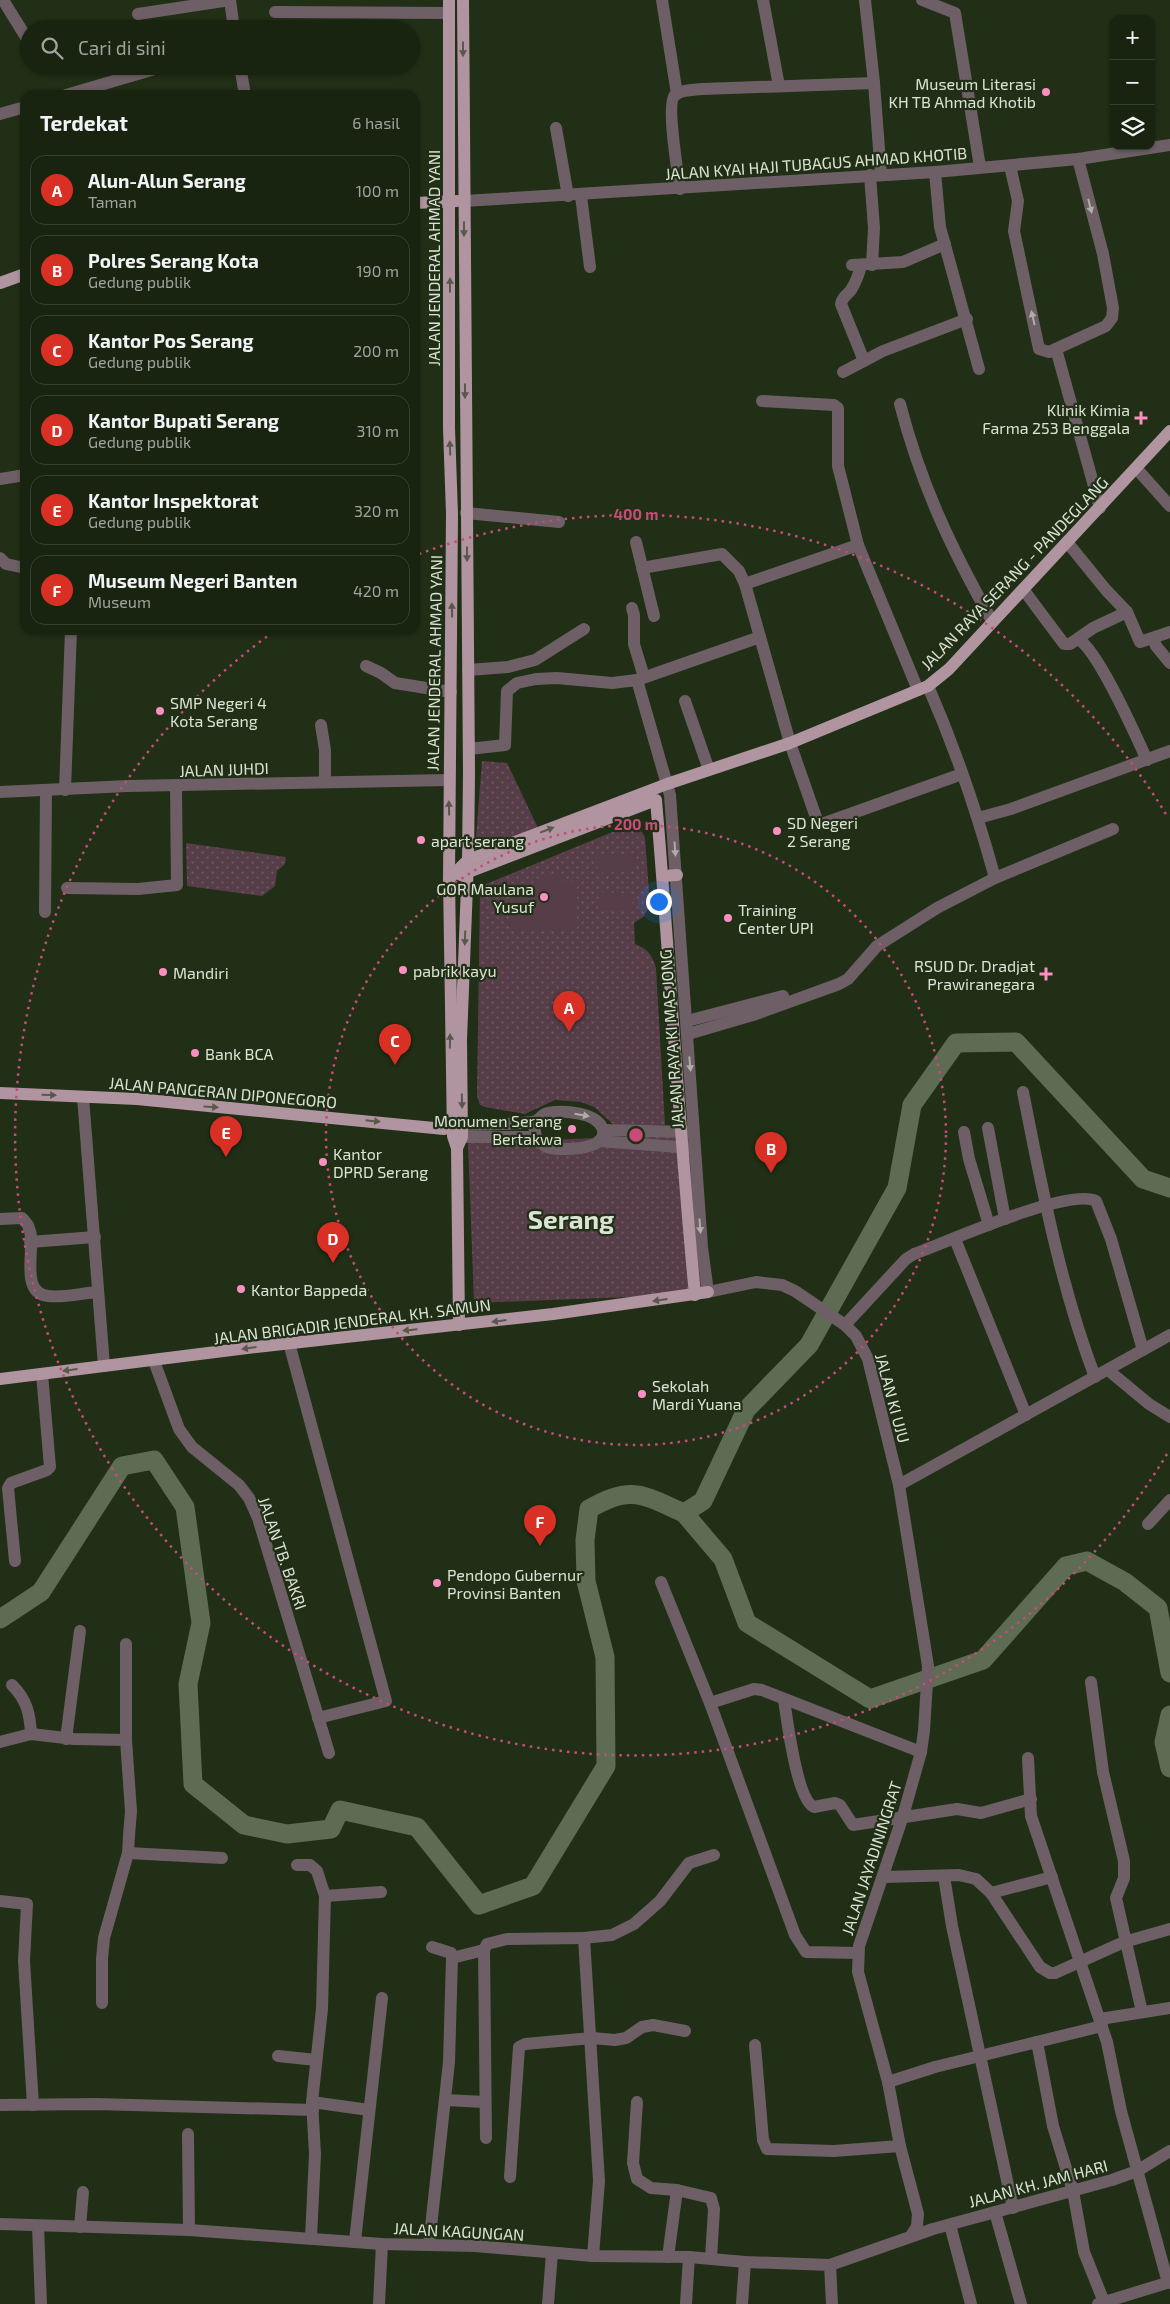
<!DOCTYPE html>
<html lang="id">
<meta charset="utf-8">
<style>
body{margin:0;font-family:"Exo 2",sans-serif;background:#252f1e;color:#f1f3f6}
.controls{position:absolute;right:15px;top:15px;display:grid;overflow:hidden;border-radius:10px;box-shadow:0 1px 4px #0004}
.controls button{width:45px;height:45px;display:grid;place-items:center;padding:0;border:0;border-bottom:1px solid #364030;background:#182310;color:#f1f3f6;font:25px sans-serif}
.you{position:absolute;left:658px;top:901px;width:18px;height:18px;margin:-12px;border:4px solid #fff;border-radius:50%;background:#1a73e8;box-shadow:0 0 0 8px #1a73e833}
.badge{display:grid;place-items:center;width:32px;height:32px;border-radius:50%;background:#d93025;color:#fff;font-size:16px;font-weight:700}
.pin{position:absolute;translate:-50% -41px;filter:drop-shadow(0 1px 2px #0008)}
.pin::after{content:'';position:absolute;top:26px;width:18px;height:15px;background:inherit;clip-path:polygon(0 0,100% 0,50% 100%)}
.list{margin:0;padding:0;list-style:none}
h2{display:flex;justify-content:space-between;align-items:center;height:65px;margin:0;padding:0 20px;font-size:21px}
h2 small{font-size:16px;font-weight:400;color:#9fa49f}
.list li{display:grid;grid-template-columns:32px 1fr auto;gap:15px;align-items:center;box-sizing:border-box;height:70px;margin:0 10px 10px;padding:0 10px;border:1px solid #364030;border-radius:15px}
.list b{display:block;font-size:19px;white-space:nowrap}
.list p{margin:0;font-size:16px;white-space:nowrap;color:#9fa49f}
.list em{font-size:16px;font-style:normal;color:#9fa49f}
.icon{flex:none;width:28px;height:28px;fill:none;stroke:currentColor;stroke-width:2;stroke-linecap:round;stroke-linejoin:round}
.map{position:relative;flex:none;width:1170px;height:2304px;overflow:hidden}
.search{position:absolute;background:#182310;box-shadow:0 1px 4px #0004;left:20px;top:20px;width:400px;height:55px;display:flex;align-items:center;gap:12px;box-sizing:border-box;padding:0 18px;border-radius:28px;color:#9fa49f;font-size:19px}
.panel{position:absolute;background:#182310;box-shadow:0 1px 4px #0004;left:20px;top:90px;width:400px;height:545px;border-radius:15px}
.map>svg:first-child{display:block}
.green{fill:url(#green-dots)}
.pitch{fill:#563d48}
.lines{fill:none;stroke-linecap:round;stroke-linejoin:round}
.river{stroke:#5d6c53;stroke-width:19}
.minor{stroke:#6d5f65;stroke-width:12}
.major{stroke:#b094a0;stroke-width:12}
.oneway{fill:#5a574d}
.oneway2{fill:#aeaea8}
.ring{fill:none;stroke:#c84b79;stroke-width:2.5;stroke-dasharray:2.5 5}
.poi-dot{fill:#fc8fc2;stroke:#202f16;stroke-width:2}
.labels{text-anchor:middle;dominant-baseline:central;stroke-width:4.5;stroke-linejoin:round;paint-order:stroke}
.poi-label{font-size:16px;fill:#dae3d4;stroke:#202f16;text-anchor:start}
.street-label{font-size:16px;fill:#dae3d4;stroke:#202f16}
.town-label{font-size:26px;font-weight:bold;fill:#dae3d4;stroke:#202f16}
.centre{fill:#c84b79;stroke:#202f16;stroke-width:2.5}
.ring-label{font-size:15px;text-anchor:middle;font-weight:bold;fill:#c84b79;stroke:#202f16;stroke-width:4.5;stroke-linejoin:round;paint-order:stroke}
</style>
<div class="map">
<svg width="1170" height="2304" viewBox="0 0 1170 2304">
<defs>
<pattern id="green-dots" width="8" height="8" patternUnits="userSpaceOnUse" patternTransform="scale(1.25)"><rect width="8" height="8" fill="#563d48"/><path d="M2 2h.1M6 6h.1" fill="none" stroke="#6e5962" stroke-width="1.8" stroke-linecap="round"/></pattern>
</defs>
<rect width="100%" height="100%" fill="#202f16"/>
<g class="green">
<polygon points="482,761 507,763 539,830 475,850"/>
<path d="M627,826H637L645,837L650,906L643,917L634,923L635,944C648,949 652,955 656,968L665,1125L615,1126L594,1107L581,1102L555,1100L525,1114L485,1107L480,1105L477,1096L480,890L486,884Z"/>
<polygon points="186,843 286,857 285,864 277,871 275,886 262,896 187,886"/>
<polygon points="696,1134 702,1294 474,1303 468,1143"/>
</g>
<g class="pitch">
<polygon points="634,853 635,871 598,873 597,855"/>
<polygon points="540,875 560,875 561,882 577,882 577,930 511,930 510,883 540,883"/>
<polygon points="599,892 633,894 632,910 598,909"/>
</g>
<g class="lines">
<g class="river">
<polyline points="684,1513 723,1559 747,1623 870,1699 983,1660 1066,1566 1087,1561 1125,1582 1158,1608 1170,1673"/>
<path d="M0,1619L41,1592L122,1466L154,1460L185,1507L201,1623L188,1684L193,1784L244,1825L287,1834L331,1829L340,1810L417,1827L479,1905L533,1886L606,1766L605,1657L586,1581L585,1540L589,1509C631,1484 643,1495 684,1513L703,1501L746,1410L809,1345L897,1188L912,1105L956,1043L1016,1042L1143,1179L1170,1188"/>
<polyline points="1170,1715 1164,1742 1170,1768"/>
</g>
<g class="minor">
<polyline points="3,0 29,42"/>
<polyline points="230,0 234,29"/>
<polyline points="662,0 677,94"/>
<polyline points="763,0 779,86"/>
<polyline points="865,0 874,83"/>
<polyline points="922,0 955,13 980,167"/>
<polyline points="275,12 449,13"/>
<polyline points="138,14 230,0"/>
<polyline points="240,66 245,95"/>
<polyline points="66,95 165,66"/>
<polyline points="0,114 25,107"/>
<polyline points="556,128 568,196"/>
<polyline points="1010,166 1018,201 1014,231 1039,349 1049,352 1106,326 1112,318 1113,308 1103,254 1078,159"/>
<polyline points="935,172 940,227 979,369"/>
<polyline points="870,175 874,228 872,265"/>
<path d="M680,189C678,174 666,103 675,95C680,90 695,90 702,89L874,83L881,175"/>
<polyline points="581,196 590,267"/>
<polyline points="464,201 935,172 1078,159 1170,145"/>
<polyline points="852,265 903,262 945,244"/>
<path d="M861,265C859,274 856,282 851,290C847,295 842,297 841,304L864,361"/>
<polyline points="1056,349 1100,508"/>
<polyline points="843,372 883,351 967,319"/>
<polyline points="762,401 834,405 838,408 838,466 858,545"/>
<path d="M900,404C921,485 951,548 992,621"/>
<polyline points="1136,468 1170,506"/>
<polyline points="0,479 25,475"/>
<polyline points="466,513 559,522"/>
<polyline points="636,542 654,616"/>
<polyline points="1067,542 1106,590 1127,612 1140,642 1170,632"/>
<polyline points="0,558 6,564 25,568"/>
<polyline points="642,568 722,554 739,571 745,584"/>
<polyline points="1023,589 1064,644 1070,644 1093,628 1127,612"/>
<polyline points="632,608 634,615 634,644 644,677"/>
<polyline points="1153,638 1156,646 1170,663"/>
<path d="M1078,639C1098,650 1136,736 1147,760"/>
<polyline points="366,666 381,673 395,683 451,692"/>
<polyline points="468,670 508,667 535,660 584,629"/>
<polyline points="637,680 670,795 702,1247 708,1292 756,1282 782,1285 795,1291 845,1325 856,1336 868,1359 899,1485 928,1666 924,1731 921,1752 903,1816 859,1946 858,1972 888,2082 900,2146 918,2214 917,2226 911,2236"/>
<polyline points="918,690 858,545 745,584 790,743 818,823 822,824 962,774"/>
<polyline points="685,701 709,770"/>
<polyline points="321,725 325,750 325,782"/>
<polyline points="469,749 505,745 507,691 517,683 536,679 557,678 612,683 637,680 760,637"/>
<polyline points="65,790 71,630"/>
<polyline points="0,792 128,786 449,780"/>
<polyline points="978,818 1011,809 1170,751"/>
<polyline points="995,878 1113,829"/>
<polyline points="67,888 138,889 177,885 176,787"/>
<polyline points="45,912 46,790"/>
<polyline points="687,1021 783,996"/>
<path d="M688,1034L753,1015L839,984L848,979L877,946L937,908L995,878C977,812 955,748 928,686"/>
<path d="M1023,1092C1042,1188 1060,1285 1095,1377"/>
<polyline points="83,1097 104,1366"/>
<path d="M462,1125C474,1125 527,1124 536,1121C540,1119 542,1114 548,1113C563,1110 598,1112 603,1130C608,1151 558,1151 547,1147C542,1145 539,1141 536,1137L534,1126L536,1121"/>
<polyline points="988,1128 1005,1219"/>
<polyline points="603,1130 690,1132"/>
<polyline points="964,1132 969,1159 989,1225"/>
<polyline points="462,1137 536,1137"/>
<polyline points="599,1141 692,1148"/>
<path d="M0,1219L22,1218C25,1221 28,1224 29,1228C37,1245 18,1293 48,1296C64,1298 82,1293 98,1292"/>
<polyline points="955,1239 1026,1415"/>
<polyline points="30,1242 95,1237"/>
<path d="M845,1325L906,1259L914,1254C947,1242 1069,1187 1096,1201L1111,1239L1143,1350"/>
<polyline points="289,1343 386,1701 318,1718"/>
<polyline points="154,1361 179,1429 192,1447 239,1485 249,1498 258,1518 329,1753"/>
<polyline points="1108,1370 1149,1404 1170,1417"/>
<polyline points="899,1485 1170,1335"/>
<polyline points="1148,1524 1170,1500"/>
<polyline points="15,1561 8,1488 11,1483 47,1470 50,1467 42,1374"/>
<polyline points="661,1582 710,1703 795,1935 806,1952 858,1953"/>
<polyline points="1091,1682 1103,1772 1124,1861 1124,1878 1116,1898 1142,2012"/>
<path d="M12,1685C27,1700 30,1714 31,1734"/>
<path d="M784,1700C787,1719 797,1800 814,1807L835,1803L840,1805L853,1825L957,1809L981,1813L1031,1799"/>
<polyline points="710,1703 754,1689 762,1690 921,1752"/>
<polyline points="66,1739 80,1631"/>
<polyline points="0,1742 31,1734 74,1739 126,1740"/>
<polyline points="1028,1758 1031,1816 1107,2042 1121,2111 1168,2283"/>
<polyline points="128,1853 222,1858"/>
<polyline points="297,1865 310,1865 317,1871 325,1896 322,2009 312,2102 315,2154 311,2238"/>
<polyline points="944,1876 952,1926 1013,2208"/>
<polyline points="884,1877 959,1875 976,1879 991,1893 1040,1967 1050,1973 1055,1973 1124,1942 1170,1929"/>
<polyline points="991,1893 1052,1877"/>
<polyline points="325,1896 381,1892"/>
<polyline points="0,1901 27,1904 24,1961 33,2105"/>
<polyline points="452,1958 484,1950"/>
<polyline points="102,2003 102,1959 104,1938 128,1853 129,1836 131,1811 126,1740 126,1644"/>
<polyline points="1100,2019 1170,2008"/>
<polyline points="1037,2042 1053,2126 1073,2191 1084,2252 1104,2302"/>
<polyline points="755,2045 763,2140 767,2149 834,2151 900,2146"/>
<polyline points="278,2056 316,2060"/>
<polyline points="888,2082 935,2067 1102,2026"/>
<polyline points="446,2100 485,2102"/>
<polyline points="312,2102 369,2110"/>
<polyline points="637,2102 633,2163 637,2179 651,2188 677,2190 711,2198 714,2209 711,2258"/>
<polyline points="0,2105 96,2104 313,2110"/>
<polyline points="188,2134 189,2230"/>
<polyline points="486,2138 484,1950 487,1944 507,1939 584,1938"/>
<polyline points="510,2177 519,2047 525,2044 592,2038 615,2040 626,2038 642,2027 653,2025 685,2031"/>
<polyline points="995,2212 1021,2304"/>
<polyline points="0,2224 189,2230 382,2244 475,2246 593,2256 689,2257 745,2262 830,2265 933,2229 1112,2180 1137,2171 1170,2151"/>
<polyline points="950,2225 971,2304"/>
<polyline points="38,2226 41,2304"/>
<polyline points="80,2227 83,2192"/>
<polyline points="355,2241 382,1998"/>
<polyline points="429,2245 449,2062 452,1958 451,1953 432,1947"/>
<polyline points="593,2256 599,2181 584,1938 612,1935 634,1924 660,1901 689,1863 714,1855"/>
<polyline points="668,2257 677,2190"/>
<polyline points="830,2265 832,2304"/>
<polyline points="379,2304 382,2244"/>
<polyline points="548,2304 552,2253"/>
<polyline points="686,2304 689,2257"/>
<polyline points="742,2304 745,2262"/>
<polyline points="1098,2304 1170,2282"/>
</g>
<g class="major">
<polyline points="449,0 449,428 452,514 449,879 453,1136 457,1148 459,1325"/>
<polyline points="415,203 457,201"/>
<polyline points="0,283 25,274"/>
<path d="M461,875L656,800C670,965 679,1130 695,1295"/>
<polyline points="663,876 677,875"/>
<polyline points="449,879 468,860 667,784 790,743 928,686 949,669 1170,431"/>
<polyline points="0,1093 137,1099 444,1129 453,1125 460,1125"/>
<polyline points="457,1148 462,1137 461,1040 468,860 469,773 463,0"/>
<polyline points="0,1379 256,1347 553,1314 708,1292"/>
</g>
</g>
<defs><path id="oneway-solid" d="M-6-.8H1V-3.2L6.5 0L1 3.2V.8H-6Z" transform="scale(1.25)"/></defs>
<g class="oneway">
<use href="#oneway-solid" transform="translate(463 49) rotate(90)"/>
<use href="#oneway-solid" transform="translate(464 229) rotate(90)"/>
<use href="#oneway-solid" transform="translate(450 285) rotate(-90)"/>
<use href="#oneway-solid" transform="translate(465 391) rotate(90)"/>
<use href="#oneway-solid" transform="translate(450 448) rotate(-92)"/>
<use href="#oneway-solid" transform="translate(467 554) rotate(90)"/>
<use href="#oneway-solid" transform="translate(452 610) rotate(-91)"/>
<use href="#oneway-solid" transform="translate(449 808) rotate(-91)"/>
<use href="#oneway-solid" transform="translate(547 830) rotate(-21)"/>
<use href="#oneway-solid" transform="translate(465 938) rotate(92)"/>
<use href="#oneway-solid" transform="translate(450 1041) rotate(-89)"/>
<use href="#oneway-solid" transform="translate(49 1095) rotate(1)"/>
<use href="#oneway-solid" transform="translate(462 1101) rotate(89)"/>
<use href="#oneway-solid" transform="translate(211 1107) rotate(3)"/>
<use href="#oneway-solid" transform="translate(373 1121) rotate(6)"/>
<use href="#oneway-solid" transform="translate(660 1300) rotate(172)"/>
<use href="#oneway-solid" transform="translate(499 1321) rotate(173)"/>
<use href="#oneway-solid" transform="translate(410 1330) rotate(174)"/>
<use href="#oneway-solid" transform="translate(249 1348) rotate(172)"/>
<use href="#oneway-solid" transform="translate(70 1370) rotate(173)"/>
</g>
<g class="oneway2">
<use href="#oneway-solid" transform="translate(1090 206) rotate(76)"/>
<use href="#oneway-solid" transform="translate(1033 318) rotate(-103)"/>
<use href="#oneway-solid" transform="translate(675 849) rotate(86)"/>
<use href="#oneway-solid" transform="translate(690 1064) rotate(85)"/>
<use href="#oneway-solid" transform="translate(582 1115) rotate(10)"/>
<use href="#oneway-solid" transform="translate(700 1226) rotate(86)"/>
</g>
<g class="ring">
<circle cx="636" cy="1135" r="310"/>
<path d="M1167 1454A620 620 0 1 1 276 630M419 554A620 620 0 0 1 1167 816"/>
</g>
<g class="poi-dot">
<circle cx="1046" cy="92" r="5"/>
<path d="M1138.5 410.5h5v5h5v5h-5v5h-5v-5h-5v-5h5z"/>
<circle cx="160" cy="711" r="5"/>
<circle cx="777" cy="831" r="5"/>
<circle cx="421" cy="840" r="5"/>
<circle cx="544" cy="897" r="5"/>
<circle cx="728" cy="918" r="5"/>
<circle cx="403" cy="970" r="5"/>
<circle cx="163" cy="972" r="5"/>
<path d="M1043.5 966.5h5v5h5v5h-5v5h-5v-5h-5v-5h5z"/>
<circle cx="195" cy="1053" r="5"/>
<circle cx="572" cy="1129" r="5"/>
<circle cx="323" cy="1162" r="5"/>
<circle cx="241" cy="1289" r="5"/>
<circle cx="642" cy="1394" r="5"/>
<circle cx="437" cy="1583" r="5"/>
</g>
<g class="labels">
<g class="poi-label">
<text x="1036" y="83" text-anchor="end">Museum Literasi<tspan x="1036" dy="18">KH TB Ahmad Khotib</tspan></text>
<text x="1130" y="409" text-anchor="end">Klinik Kimia<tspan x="1130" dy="18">Farma 253 Benggala</tspan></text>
<text x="170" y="702">SMP Negeri 4<tspan x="170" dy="18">Kota Serang</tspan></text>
<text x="787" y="822">SD Negeri<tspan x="787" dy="18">2 Serang</tspan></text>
<text x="431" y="840">apart serang</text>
<text x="534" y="888" text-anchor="end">GOR Maulana<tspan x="534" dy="18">Yusuf</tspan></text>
<text x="738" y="909">Training<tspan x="738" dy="18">Center UPI</tspan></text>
<text x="1035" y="965" text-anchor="end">RSUD Dr. Dradjat<tspan x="1035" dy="18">Prawiranegara</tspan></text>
<text x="413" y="970">pabrik kayu</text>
<text x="173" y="972">Mandiri</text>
<text x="205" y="1053">Bank BCA</text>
<text x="562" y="1120" text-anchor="end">Monumen Serang<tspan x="562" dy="18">Bertakwa</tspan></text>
<text x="333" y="1153">Kantor<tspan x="333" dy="18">DPRD Serang</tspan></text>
<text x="251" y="1289">Kantor Bappeda</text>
<text x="652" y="1385">Sekolah<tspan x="652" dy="18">Mardi Yuana</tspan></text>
<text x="447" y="1574">Pendopo Gubernur<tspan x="447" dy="18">Provinsi Banten</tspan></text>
</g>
<g class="street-label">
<text transform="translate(816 163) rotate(-4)">JALAN KYAI HAJI TUBAGUS AHMAD KHOTIB</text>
<text transform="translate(433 258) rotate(-90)">JALAN JENDERAL AHMAD YANI</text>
<text transform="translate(1014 573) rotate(-46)">JALAN RAYA SERANG - PANDEGLANG</text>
<text transform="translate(434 663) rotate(-89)">JALAN JENDERAL AHMAD YANI</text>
<text transform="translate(224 769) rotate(-2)">JALAN JUHDI</text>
<text transform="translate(671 1039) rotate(-94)">JALAN RAYA KI MAS JONG</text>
<text transform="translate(223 1092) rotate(5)">JALAN PANGERAN DIPONEGORO</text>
<text transform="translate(352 1321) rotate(-7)">JALAN BRIGADIR JENDERAL KH. SAMUN</text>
<text transform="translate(893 1398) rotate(75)">JALAN KI UJU</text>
<text transform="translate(283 1553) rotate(71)">JALAN TB. BAKRI</text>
<text transform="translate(871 1858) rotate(-72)">JALAN JAYADININGRAT</text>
<text transform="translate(1038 2183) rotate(-15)">JALAN KH. JAM HARI</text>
<text transform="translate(459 2231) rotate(3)">JALAN KAGUNGAN</text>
</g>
<g class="town-label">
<text x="571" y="1218">Serang</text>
</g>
</g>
<circle cx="636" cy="1135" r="8" class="centre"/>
<g class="ring-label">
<text x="636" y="520">400 m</text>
<text x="636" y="830">200 m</text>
</g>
</svg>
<div class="controls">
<button>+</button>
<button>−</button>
<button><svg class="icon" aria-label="layers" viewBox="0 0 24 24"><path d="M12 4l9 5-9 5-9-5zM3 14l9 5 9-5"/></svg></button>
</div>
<div class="you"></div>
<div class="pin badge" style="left:569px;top:1032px">A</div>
<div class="pin badge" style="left:771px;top:1173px">B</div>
<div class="pin badge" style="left:395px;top:1065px">C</div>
<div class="pin badge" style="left:333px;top:1263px">D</div>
<div class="pin badge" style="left:226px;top:1157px">E</div>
<div class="pin badge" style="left:540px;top:1546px">F</div>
<div class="search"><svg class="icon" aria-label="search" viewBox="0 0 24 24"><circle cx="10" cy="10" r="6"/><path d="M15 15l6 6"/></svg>Cari di sini</div>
<section class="panel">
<h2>Terdekat<small>6 hasil</small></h2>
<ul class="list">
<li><span class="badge">A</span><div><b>Alun-Alun Serang</b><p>Taman</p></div><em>100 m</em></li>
<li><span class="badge">B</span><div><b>Polres Serang Kota</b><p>Gedung publik</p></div><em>190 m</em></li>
<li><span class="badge">C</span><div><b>Kantor Pos Serang</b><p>Gedung publik</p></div><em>200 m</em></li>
<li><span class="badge">D</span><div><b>Kantor Bupati Serang</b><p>Gedung publik</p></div><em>310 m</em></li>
<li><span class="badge">E</span><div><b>Kantor Inspektorat</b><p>Gedung publik</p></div><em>320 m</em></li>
<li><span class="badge">F</span><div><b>Museum Negeri Banten</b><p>Museum</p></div><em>420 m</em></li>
</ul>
</section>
</div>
